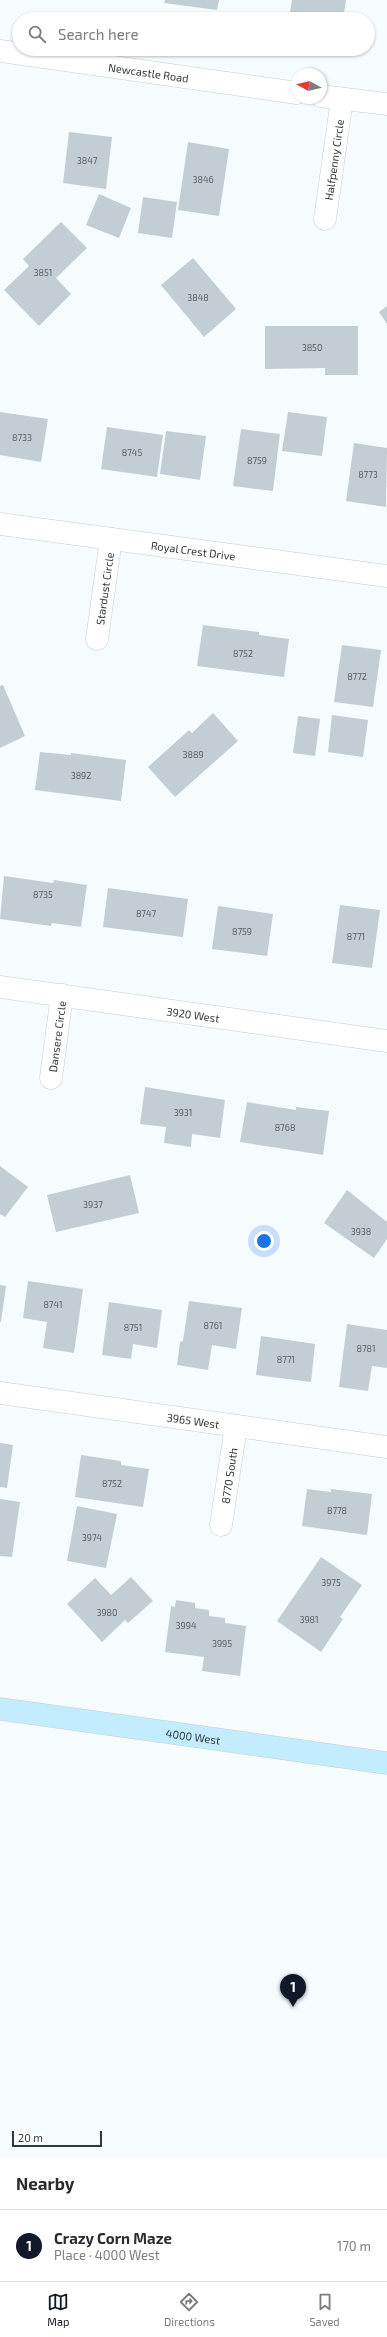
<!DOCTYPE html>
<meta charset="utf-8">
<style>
body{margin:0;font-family:"Exo 2",sans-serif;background:#f2f2f3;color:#2b2b33}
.compass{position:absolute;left:291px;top:68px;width:36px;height:36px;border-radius:50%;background:#fff;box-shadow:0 1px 3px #0004;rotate:278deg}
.scale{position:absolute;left:12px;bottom:10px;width:90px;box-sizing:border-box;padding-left:4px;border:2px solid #323739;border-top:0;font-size:11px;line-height:14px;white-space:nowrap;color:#323739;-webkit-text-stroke:3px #fff;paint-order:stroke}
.you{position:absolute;left:264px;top:1241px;width:14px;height:14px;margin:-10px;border:3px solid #fff;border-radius:50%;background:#1a73e8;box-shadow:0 0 0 6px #1a73e833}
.badge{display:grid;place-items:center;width:26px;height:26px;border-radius:50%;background:#111827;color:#fff;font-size:13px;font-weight:700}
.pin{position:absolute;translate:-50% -33px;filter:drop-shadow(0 1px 2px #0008)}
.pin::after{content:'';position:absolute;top:21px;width:14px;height:12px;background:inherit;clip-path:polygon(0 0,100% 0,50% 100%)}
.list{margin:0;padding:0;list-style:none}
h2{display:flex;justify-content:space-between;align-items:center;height:52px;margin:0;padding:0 16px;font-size:17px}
h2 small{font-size:13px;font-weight:400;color:#7c7c81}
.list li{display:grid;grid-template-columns:26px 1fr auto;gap:12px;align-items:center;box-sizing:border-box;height:72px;padding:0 16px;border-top:1px solid #e1e1e2}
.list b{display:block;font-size:15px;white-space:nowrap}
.list p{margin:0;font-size:13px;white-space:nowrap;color:#7c7c81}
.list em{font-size:13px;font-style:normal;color:#7c7c81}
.icon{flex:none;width:22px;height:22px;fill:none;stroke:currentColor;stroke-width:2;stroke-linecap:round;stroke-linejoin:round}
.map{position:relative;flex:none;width:387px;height:2157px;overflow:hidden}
.search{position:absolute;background:#fff;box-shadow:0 1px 3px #0004;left:12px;right:12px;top:12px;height:44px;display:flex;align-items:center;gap:10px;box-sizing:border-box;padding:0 14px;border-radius:22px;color:#7c7c81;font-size:15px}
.sheet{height:124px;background:#fff}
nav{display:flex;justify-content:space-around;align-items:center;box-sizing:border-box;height:56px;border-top:1px solid #e1e1e2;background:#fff;font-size:11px;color:#7c7c81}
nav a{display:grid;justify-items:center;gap:2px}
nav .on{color:#111827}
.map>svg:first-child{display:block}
.building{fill:#c2ced4}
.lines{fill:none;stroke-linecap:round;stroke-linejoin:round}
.minor-casing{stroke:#c2cdd4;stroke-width:23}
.secondary-casing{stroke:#c2cdd4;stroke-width:23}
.minor{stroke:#fff;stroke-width:22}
.secondary{stroke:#c3edfe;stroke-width:22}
.labels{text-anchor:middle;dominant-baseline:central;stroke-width:4;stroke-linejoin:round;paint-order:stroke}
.number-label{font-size:9px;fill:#565d60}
.street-label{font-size:11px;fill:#323739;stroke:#fff}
</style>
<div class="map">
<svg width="387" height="2157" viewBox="0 0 387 2157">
<rect width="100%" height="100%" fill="#f6fbfe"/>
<g class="building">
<polygon points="165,0 219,0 217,10 164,3"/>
<polygon points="292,0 346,0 343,19 289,19"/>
<polygon points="69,132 112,137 106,189 63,183"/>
<polygon points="188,142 229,149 219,216 178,210"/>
<polygon points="99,194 131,208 119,238 86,225"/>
<polygon points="143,197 177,202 172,238 138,233"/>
<polygon points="61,222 87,248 56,278 71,294 39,326 4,290 29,266 23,259"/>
<polygon points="193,258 236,309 204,337 161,285"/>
<polygon points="387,306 387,324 379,312"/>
<polygon points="265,326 358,326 358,375 325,375 325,368 265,369"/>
<polygon points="0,412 48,419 41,462 0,455"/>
<polygon points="288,412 327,417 322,456 282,451"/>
<polygon points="107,427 163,435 157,477 101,469"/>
<polygon points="241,429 280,434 273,491 233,486"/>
<polygon points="166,431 206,436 200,480 160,474"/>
<polygon points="354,443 387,448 386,507 346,501"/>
<polygon points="203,625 259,632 259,635 289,639 284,677 197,666"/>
<polygon points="342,645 381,650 373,707 334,702"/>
<polygon points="3,685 25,736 0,748 0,686"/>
<polygon points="213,713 238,741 175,797 148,767 189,730 192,733"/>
<polygon points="332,715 368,720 363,757 328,752"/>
<polygon points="298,716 320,719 315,756 293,753"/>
<polygon points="40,752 71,755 71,753 126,760 121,801 35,790"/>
<polygon points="4,876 53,883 54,880 87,885 81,927 52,923 51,926 0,919"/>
<polygon points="108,888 188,899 183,937 103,927"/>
<polygon points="340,905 380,910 372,968 332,963"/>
<polygon points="218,906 273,914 267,956 212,949"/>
<polygon points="145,1087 225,1100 220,1138 192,1134 191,1147 164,1143 166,1127 140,1124"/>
<polygon points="247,1102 296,1110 296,1107 329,1111 323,1155 240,1142"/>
<polygon points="0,1166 28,1187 5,1217 0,1214"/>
<polygon points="130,1175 139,1213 56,1232 47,1195"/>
<polygon points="347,1190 387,1222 387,1239 374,1258 324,1223"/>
<polygon points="28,1281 83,1289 74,1353 43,1348 47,1322 23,1318"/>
<polygon points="0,1285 6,1286 1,1322 0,1322"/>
<polygon points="189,1301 242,1308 236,1349 212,1345 208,1370 177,1365 180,1342 183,1341"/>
<polygon points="109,1302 162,1310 157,1348 133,1344 131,1359 102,1355"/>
<polygon points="347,1324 387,1330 387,1368 372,1366 368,1391 339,1387"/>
<polygon points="261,1336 315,1344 311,1382 256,1375"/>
<polygon points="0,1443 13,1445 7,1488 0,1487"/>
<polygon points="81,1455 121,1461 121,1465 149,1469 143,1507 75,1497"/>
<polygon points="307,1489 331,1492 331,1489 372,1494 367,1535 302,1526"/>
<polygon points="0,1499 20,1502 12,1557 0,1556"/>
<polygon points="77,1506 117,1514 106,1568 67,1561"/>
<polygon points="321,1557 362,1585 340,1617 343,1619 321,1652 277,1621"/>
<polygon points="131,1577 153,1601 128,1623 125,1620 102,1642 67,1604 95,1578 111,1595"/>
<polygon points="176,1600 195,1603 195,1608 209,1610 209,1616 225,1618 225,1623 246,1626 240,1676 202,1671 204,1657 165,1652 171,1606 175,1607"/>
</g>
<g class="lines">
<g class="minor-casing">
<g id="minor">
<path id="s1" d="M0,51L297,93"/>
<polyline points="321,96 387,104"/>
<path id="s2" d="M325,219L342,99"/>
<path id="s3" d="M0,524L387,576"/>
<path id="s4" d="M97,639L111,539"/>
<path id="s5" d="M0,987L387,1041"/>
<path id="s6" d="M51,1078L62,995"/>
<path id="s7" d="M0,1393L387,1447"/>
<path id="s8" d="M221,1525L236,1426"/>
</g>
</g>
<g class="secondary-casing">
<g id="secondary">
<path id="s9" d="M0,1709L387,1763"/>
</g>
</g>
<use href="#minor" class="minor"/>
<use href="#secondary" class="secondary"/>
</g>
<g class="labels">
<g class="number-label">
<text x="87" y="160">3847</text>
<text x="203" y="179">3846</text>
<text x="43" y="272">3851</text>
<text x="198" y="297">3848</text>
<text x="312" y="347">3850</text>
<text x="22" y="437">8733</text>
<text x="132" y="452">8745</text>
<text x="257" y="460">8759</text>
<text x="368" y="474">8773</text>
<text x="243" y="653">8752</text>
<text x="357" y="676">8772</text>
<text x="193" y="754">3889</text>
<text x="81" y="775">3892</text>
<text x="43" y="894">8735</text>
<text x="146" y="913">8747</text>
<text x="242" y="931">8759</text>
<text x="356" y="936">8771</text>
<text x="183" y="1112">3931</text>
<text x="285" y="1127">8768</text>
<text x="93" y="1204">3937</text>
<text x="361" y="1231">3938</text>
<text x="53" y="1304">8741</text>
<text x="213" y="1325">8761</text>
<text x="133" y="1327">8751</text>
<text x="366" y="1348">8781</text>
<text x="286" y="1359">8771</text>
<text x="112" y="1483">8752</text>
<text x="337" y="1510">8778</text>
<text x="92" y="1537">3974</text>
<text x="331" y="1582">3975</text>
<text x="107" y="1612">3980</text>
<text x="309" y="1619">3981</text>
<text x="186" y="1625">3994</text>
<text x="222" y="1643">3995</text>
</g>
<g class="street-label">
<text stroke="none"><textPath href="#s1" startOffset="150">Newcastle Road</textPath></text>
<text stroke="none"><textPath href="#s2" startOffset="60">Halfpenny Circle</textPath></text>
<text stroke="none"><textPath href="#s3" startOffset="195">Royal Crest Drive</textPath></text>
<text stroke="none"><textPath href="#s4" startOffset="51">Stardust Circle</textPath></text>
<text stroke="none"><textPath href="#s5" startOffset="195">3920 West</textPath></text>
<text stroke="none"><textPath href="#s6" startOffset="42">Dansere Circle</textPath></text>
<text stroke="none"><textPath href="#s7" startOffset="195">3965 West</textPath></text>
<text stroke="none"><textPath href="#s8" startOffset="50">8770 South</textPath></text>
<text stroke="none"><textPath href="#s9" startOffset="195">4000 West</textPath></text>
</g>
</g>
</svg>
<svg class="compass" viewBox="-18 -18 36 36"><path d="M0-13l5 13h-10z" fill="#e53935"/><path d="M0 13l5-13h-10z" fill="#7c7c81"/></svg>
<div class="scale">20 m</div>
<div class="you"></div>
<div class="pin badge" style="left:293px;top:2007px">1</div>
<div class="search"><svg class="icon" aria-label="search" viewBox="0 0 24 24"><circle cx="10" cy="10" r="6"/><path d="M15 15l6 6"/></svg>Search here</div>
</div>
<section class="sheet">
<h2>Nearby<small></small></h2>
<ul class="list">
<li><span class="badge">1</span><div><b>Crazy Corn Maze</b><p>Place · 4000 West</p></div><em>170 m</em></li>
</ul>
</section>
<nav>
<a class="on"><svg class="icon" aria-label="map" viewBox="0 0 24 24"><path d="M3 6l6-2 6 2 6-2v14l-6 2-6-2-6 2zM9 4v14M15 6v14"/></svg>Map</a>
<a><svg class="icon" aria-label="directions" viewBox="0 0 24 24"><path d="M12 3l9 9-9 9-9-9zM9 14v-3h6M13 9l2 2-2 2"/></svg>Directions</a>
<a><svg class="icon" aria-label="saved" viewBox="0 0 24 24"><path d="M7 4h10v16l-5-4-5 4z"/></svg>Saved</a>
</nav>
